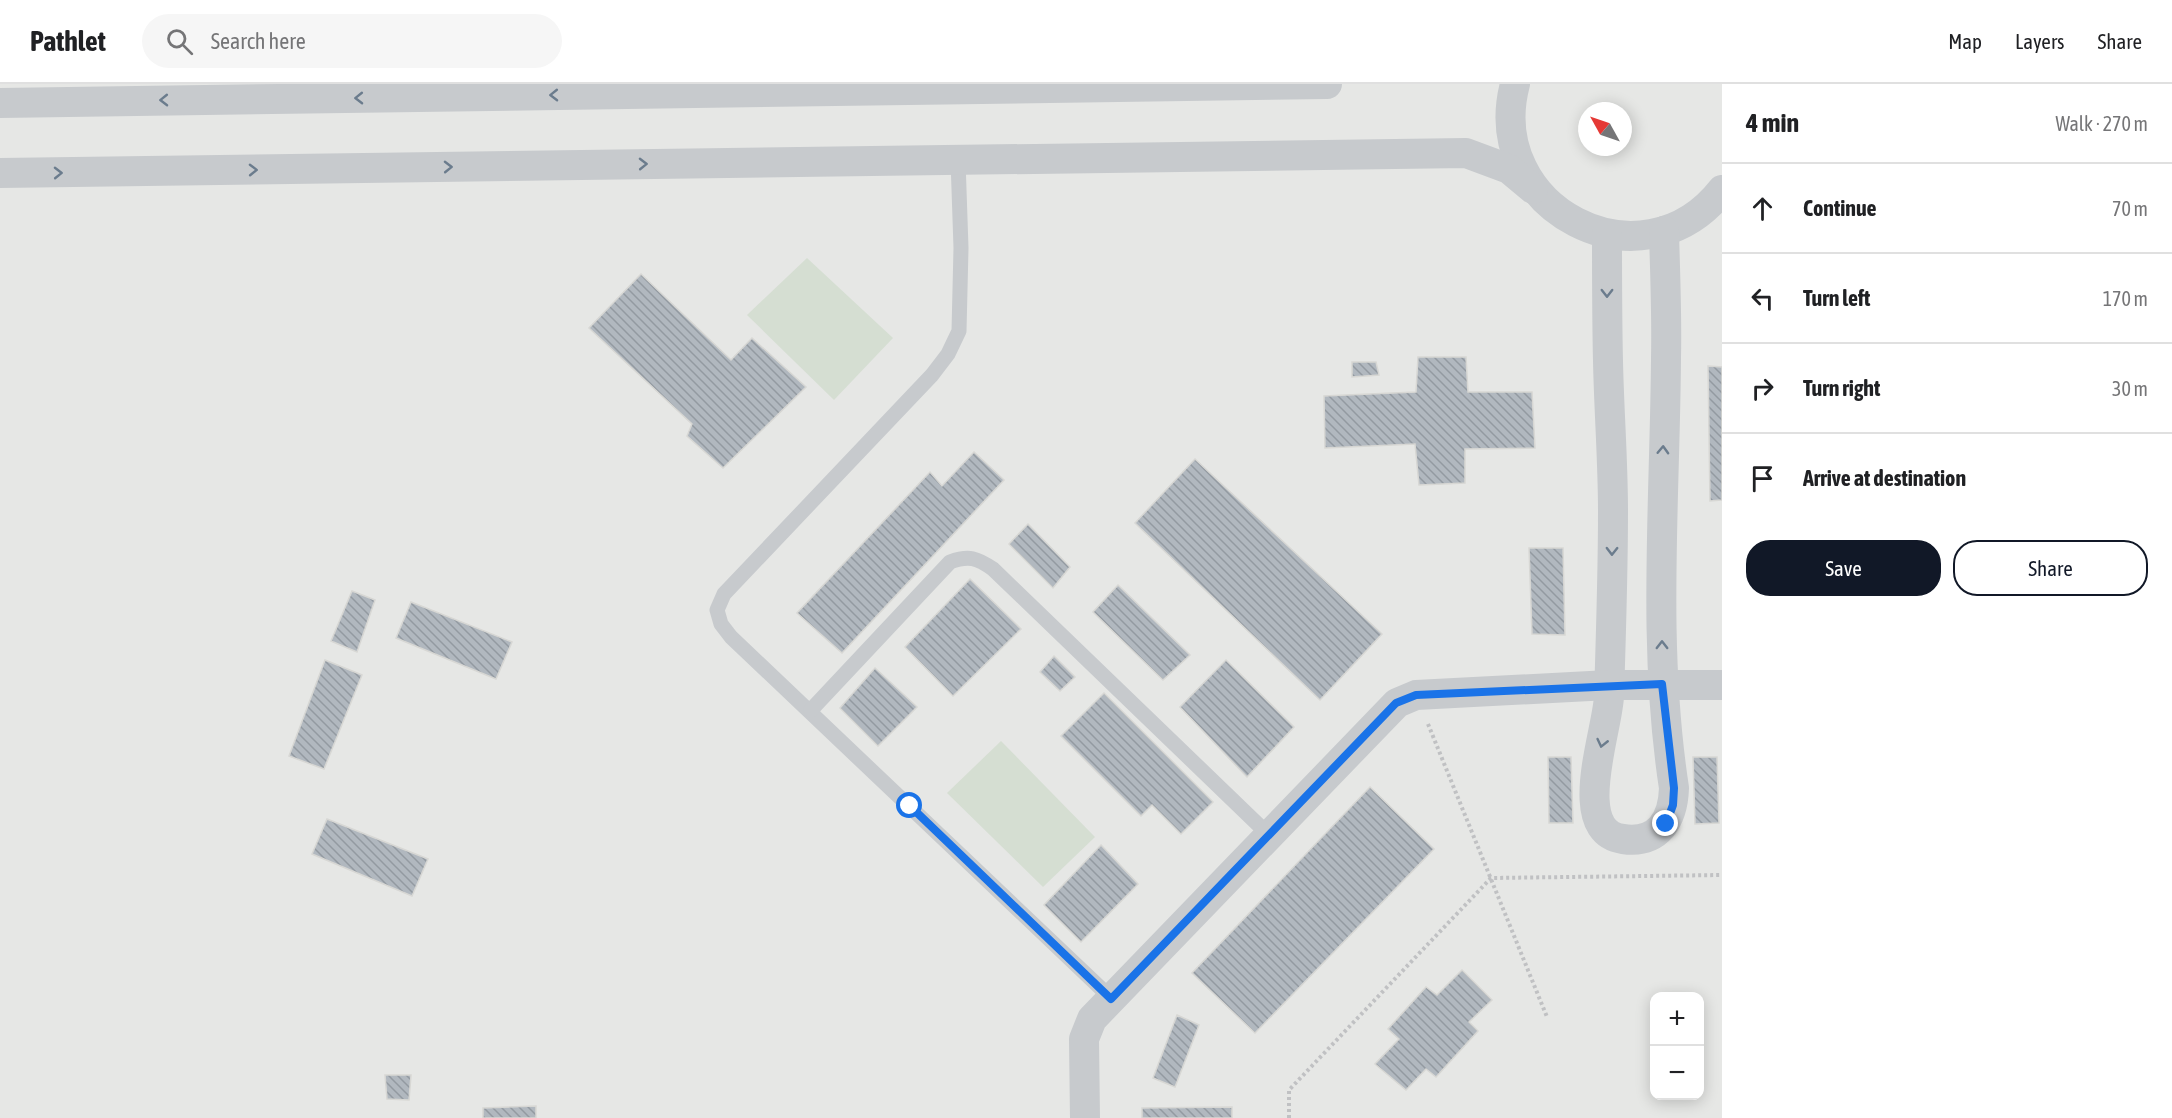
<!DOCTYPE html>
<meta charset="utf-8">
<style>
body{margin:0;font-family:"Asap Condensed",sans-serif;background:#f6f6f6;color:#202124}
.controls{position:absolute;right:18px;bottom:18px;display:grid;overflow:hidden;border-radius:12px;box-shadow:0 3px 15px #0003}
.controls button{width:54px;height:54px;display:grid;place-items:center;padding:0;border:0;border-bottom:2px solid #e0e0e0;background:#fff;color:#202124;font:30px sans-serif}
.compass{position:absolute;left:1578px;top:18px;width:54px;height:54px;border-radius:50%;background:#fff;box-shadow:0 3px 15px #0003;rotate:310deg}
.stop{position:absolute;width:18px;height:18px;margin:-14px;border:4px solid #1a73e8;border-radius:50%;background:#fff}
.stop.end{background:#1a73e8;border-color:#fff;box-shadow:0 2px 6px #0008}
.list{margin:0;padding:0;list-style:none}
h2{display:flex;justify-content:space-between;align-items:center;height:78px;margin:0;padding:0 24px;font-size:26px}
h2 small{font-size:20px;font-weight:400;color:#757577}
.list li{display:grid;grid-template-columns:39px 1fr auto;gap:18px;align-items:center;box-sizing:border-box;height:90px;padding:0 24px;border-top:2px solid #e0e0e0}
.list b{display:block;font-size:22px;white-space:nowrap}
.list em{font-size:20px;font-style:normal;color:#757577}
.actions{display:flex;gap:12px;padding:18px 24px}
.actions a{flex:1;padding:14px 0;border:2px solid #111827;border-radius:24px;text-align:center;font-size:21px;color:#111827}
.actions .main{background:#111827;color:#fff}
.icon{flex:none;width:33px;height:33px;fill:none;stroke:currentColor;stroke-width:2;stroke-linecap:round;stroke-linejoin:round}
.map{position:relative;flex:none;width:1722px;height:1034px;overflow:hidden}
header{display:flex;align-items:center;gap:36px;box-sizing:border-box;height:84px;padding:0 30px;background:#fff;border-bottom:2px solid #e0e0e0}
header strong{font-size:28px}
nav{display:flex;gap:33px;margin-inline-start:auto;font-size:21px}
.search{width:420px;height:54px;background:#f6f6f6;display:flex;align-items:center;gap:15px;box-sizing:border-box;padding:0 21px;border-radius:33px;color:#757577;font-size:22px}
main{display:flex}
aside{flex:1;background:#fff}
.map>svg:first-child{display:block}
.built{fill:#e6e7e5;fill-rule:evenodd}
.pitch{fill:#d5ded2}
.building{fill:url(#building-back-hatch);stroke:#d7d7d4;stroke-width:1.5}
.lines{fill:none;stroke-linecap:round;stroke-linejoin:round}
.path{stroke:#c0c1c3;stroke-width:4;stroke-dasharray:3 3;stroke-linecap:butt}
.service{stroke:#c7cacd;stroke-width:15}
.minor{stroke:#c7cacd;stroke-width:30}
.oneway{stroke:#6b7c8d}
.route{stroke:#1a73e8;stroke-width:8}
</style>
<header>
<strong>Pathlet</strong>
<div class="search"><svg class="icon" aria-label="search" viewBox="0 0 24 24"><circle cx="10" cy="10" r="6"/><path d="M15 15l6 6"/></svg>Search here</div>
<nav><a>Map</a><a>Layers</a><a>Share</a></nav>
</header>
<main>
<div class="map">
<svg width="1722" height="1034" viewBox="0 0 1722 1034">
<defs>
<pattern id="building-back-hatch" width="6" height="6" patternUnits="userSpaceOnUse" patternTransform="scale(1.5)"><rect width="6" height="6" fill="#b1b8bf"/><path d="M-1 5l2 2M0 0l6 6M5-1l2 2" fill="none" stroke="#939aa1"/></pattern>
</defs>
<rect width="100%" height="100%" fill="#f5f6f1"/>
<path class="built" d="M0,0H1722V1034H0ZM1587,27H1623V63H1587ZM1654,912H1700V1012H1654Z"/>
<g class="pitch">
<polygon points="807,174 893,254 834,316 747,231"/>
<polygon points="1001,657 1095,753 1043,803 947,709"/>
</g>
<g class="building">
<polygon points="641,190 731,276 752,254 806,303 723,384 687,352 692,340 589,244"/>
<polygon points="1418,273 1466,273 1468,308 1532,308 1535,364 1465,365 1465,399 1419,401 1415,360 1325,364 1324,312 1416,308"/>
<polygon points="1352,278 1376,278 1379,291 1352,293"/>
<polygon points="1708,282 1722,283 1722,416 1710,417"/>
<polygon points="974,368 1004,396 842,569 797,529 930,388 942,402"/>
<polygon points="1195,375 1382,550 1320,616 1135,439"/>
<polygon points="1028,440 1070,483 1053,504 1009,460"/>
<polygon points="1529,464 1563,464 1565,551 1532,550"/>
<polygon points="970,495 1021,545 953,612 905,563"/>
<polygon points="1118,501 1190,571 1163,596 1093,528"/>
<polygon points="352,507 375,516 357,568 331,557"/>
<polygon points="411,518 512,558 496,595 396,554"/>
<polygon points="1054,572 1075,593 1060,607 1040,588"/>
<polygon points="325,576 362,591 324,685 289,672"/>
<polygon points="1226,576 1294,643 1247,693 1180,623"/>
<polygon points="875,584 917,623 878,662 840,624"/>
<polygon points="1104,609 1213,718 1181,750 1152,721 1141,732 1061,652"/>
<polygon points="1548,673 1571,673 1573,739 1549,739"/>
<polygon points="1693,673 1717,673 1719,739 1695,740"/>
<polygon points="1370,703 1434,765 1255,949 1192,889"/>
<polygon points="327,735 428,775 412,812 312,770"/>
<polygon points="1101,761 1138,800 1081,858 1044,821"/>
<polygon points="1462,886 1492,916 1469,938 1478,947 1436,993 1426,985 1406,1006 1375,980 1399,955 1388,945 1426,903 1437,911"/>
<polygon points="1177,931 1199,941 1175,1003 1153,994"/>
<polygon points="385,991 411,991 409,1016 387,1015"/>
<polygon points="536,1022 536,1034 483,1034 483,1024"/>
<polygon points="1232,1023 1232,1034 1142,1034 1142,1024"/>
</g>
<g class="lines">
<g class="path">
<polyline points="1428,640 1547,933"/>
<polyline points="1289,1034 1289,1006 1491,794 1722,791"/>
</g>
<g class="service">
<polyline points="958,76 961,164 959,247 948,270 932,291 724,510 717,526 721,540 731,553 1111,914"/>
<path d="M811,626L950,478C969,471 977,474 993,485L1269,751"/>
</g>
<g class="minor">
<path d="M1515,0C1482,125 1642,208 1722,106"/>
<polyline points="0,19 1327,0"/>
<polyline points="0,89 1466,69 1509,85 1533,105"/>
<path d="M1607,150C1607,192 1607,235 1608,277C1609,327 1613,377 1613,427C1613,488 1611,551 1609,612C1608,646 1569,748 1623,755C1658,760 1673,736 1674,704C1652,561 1665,418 1666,274C1667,232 1665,189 1664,147"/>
<polyline points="1085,1034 1084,955 1092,935 1397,619 1416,611 1609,601 1722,601"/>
</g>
</g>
<defs><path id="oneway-chevron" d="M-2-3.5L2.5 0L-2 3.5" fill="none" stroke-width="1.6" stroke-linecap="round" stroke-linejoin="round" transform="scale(1.5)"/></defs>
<g class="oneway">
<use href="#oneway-chevron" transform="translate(554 11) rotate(179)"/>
<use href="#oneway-chevron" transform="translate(359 14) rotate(179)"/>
<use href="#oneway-chevron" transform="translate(164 16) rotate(179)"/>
<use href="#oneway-chevron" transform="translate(643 80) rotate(-1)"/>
<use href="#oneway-chevron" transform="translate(448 83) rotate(-1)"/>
<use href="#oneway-chevron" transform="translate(253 86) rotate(-1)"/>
<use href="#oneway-chevron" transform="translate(58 89) rotate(-1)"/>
<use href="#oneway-chevron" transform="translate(1607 209) rotate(90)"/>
<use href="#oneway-chevron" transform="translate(1663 366) rotate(-88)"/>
<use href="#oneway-chevron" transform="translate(1612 467) rotate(91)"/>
<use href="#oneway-chevron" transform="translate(1662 561) rotate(-90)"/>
<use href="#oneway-chevron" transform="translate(1602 659) rotate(103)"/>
</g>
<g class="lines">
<polyline class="route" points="910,722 1111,915 1396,619 1416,611 1662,600 1674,704 1673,721 1666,740"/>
</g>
</svg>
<div class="controls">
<button>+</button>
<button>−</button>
</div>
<svg class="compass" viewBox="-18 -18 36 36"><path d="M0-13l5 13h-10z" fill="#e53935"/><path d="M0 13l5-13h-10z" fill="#757577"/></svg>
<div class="stop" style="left:910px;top:722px"></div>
<div class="stop end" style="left:1666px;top:740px"></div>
</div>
<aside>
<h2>4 min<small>Walk · 270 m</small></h2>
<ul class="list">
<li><svg class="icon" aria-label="ahead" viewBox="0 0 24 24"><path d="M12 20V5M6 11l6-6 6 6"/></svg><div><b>Continue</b></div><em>70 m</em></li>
<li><svg class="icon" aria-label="left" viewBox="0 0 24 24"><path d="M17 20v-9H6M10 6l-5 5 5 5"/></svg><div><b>Turn left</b></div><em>170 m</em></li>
<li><svg class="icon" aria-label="right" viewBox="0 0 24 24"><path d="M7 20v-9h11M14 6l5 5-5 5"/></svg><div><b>Turn right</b></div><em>30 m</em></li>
<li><svg class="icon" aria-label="arrive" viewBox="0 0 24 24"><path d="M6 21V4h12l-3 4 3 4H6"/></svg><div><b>Arrive at destination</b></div></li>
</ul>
<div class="actions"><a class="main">Save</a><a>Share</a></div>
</aside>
</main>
